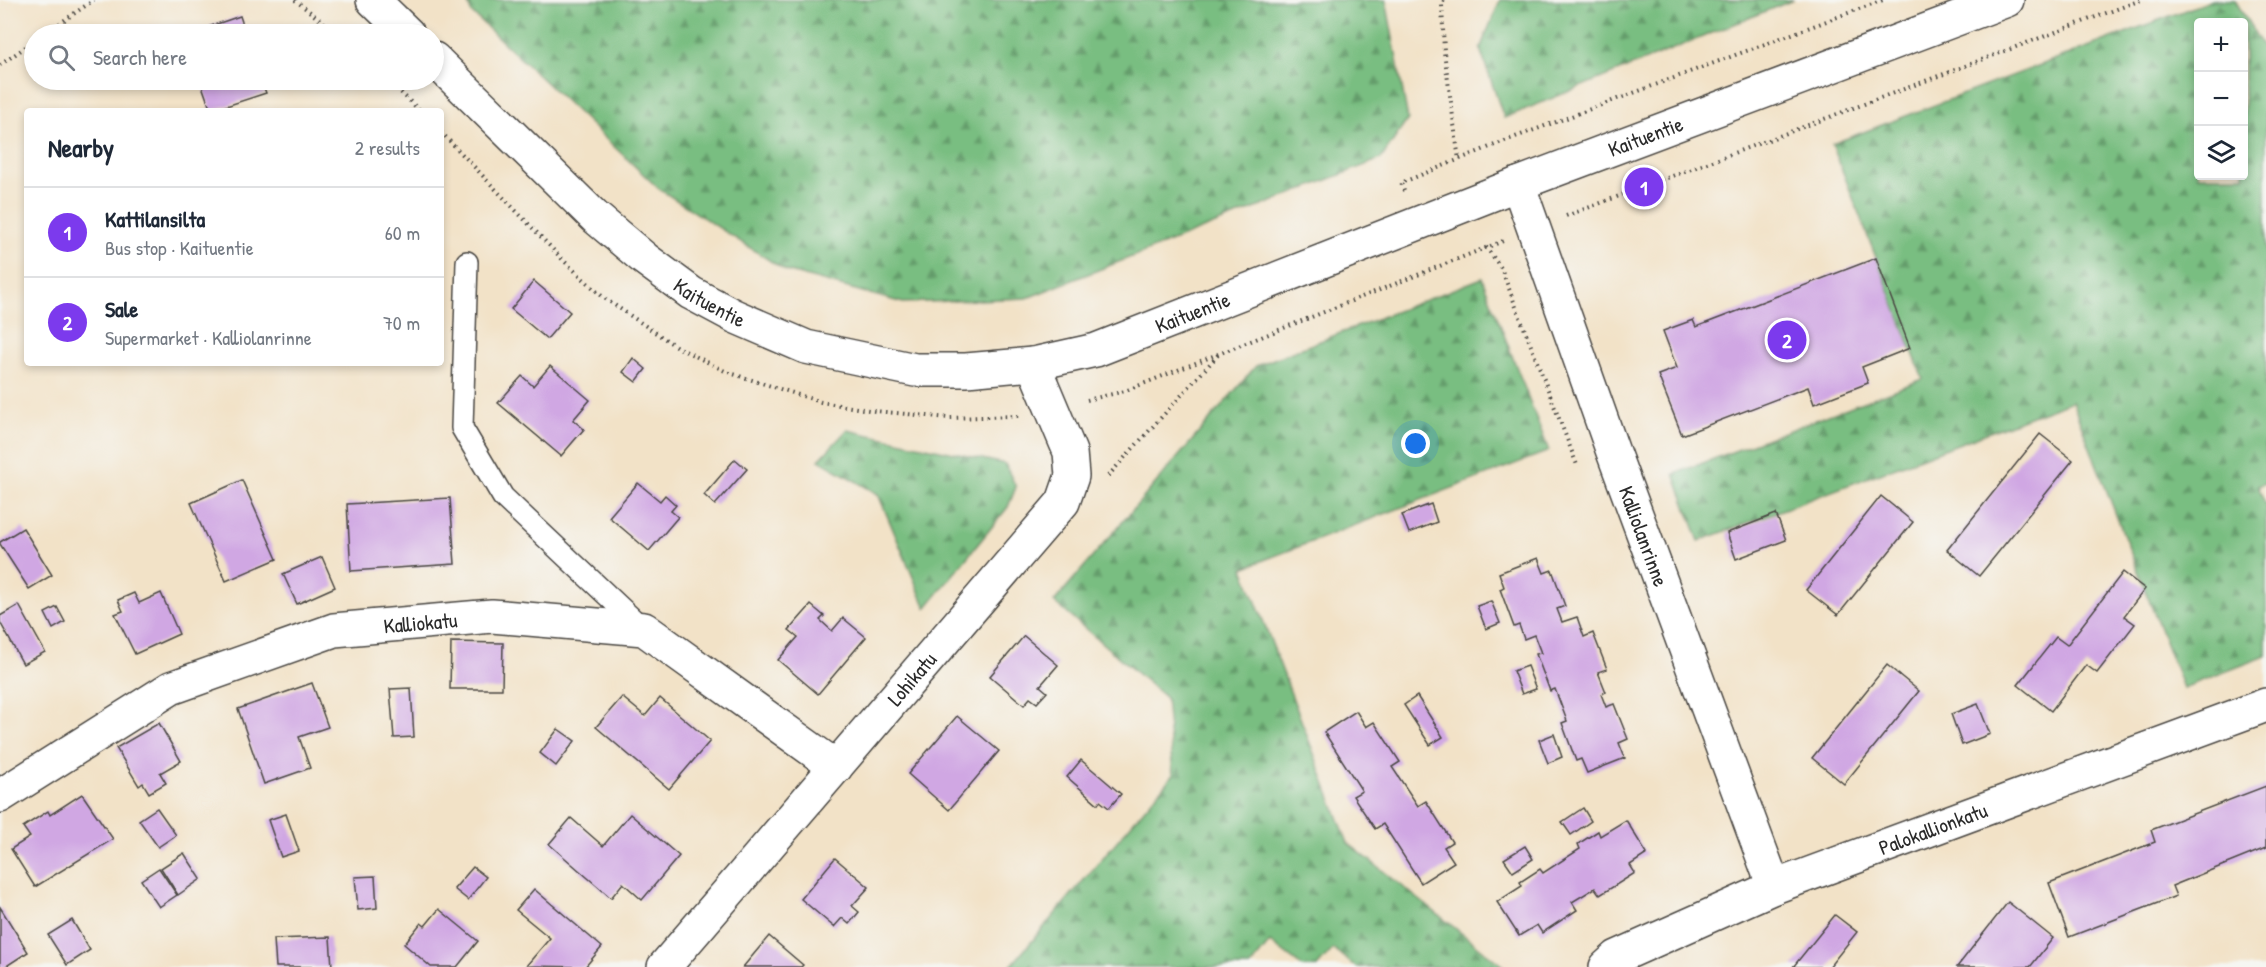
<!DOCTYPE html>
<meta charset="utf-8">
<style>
body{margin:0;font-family:"Patrick Hand",sans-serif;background:#f6f6f7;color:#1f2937}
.controls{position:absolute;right:18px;top:18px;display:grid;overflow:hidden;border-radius:6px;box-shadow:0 3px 9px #0003}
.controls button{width:54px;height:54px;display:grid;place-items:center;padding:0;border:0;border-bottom:2px solid #e0e1e3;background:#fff;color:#1f2937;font:30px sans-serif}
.you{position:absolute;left:1416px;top:444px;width:21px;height:21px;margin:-15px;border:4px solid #fff;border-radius:50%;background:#1a73e8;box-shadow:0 0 0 9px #1a73e833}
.badge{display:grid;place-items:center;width:39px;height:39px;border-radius:50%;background:#7c3aed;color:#fff;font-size:20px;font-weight:700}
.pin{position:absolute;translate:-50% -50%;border:3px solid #fff;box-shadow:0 2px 6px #0006}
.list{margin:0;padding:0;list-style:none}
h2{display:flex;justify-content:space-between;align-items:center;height:78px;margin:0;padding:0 24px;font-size:26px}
h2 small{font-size:20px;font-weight:400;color:#747a83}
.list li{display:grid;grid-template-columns:39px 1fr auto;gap:18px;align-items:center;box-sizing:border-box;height:90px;padding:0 24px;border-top:2px solid #e0e1e3}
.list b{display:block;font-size:22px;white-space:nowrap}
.list p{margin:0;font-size:20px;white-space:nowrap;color:#747a83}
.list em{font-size:20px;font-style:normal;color:#747a83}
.icon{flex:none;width:33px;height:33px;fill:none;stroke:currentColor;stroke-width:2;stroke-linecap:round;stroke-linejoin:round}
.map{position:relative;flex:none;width:2266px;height:967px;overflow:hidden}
.search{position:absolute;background:#fff;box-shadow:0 3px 9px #0003;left:24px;top:24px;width:420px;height:66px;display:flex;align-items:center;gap:15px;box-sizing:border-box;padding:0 21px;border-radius:33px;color:#747a83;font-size:22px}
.panel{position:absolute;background:#fff;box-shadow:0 3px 9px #0003;left:24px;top:108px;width:420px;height:258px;border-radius:6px}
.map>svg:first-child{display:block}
.forest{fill:url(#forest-firs);stroke:#527456;stroke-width:1.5;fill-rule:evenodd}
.building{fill:#d0a7e3}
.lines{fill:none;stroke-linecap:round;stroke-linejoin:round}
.lane-casing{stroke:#494642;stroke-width:24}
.street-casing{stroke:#494642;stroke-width:36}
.secondary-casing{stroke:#494642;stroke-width:36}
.path{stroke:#494642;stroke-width:4;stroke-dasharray:1.5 4.5;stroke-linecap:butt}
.lane{stroke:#fff;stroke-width:21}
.street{stroke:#fff;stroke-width:33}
.secondary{stroke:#fff;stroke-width:33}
.labels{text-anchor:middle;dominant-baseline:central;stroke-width:4.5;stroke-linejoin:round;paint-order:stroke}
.street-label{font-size:21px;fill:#2b2b2b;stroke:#f6f6f2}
</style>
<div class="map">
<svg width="2266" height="967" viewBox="0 0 2266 967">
<defs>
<pattern id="forest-firs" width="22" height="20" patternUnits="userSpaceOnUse" patternTransform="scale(1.5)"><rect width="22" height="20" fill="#79be81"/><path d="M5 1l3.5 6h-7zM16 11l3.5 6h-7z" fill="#639b6a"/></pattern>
</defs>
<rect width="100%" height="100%" fill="#f6f6f2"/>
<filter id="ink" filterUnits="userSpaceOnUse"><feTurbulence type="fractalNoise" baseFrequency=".0167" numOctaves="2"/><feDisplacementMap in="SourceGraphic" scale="12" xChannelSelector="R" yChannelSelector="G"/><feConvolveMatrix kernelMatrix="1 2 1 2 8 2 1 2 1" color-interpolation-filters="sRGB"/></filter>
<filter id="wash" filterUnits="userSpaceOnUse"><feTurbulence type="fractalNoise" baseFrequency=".008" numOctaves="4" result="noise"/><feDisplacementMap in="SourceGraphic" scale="24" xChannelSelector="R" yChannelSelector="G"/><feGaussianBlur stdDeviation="1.35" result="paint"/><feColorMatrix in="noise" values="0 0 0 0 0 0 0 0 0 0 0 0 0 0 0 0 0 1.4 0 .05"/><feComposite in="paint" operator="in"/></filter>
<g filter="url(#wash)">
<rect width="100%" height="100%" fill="#f2e2c7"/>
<g class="forest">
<polygon points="467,0 1386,0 1408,119 1381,159 1027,298 903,303 786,271 659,189 471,12"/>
<polygon points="1500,0 1793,0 1504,118 1480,49"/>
<path d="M2212,0H2235L2266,52V483L2258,486L2266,507V656L2183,688L2072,401L1699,541L1674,474L1923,379L1832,144ZM2198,22H2244V176H2198Z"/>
<polygon points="1482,278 1549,451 1243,568 1348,843 1504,967 1356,967 1333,949 1317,967 1303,967 1270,942 1250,967 1010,967 1173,775 1166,698 1054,602 1256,366"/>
<polygon points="847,430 1005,464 1016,487 1008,507 926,608 878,494 819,460"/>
</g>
<g id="blocks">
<g class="building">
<polygon points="240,16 246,34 210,34 208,27"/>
<polygon points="200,80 261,80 266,93 211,111"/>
<polygon points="1876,258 1910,348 1862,367 1868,383 1814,404 1808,387 1682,435 1658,375 1677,368 1663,331 1693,320 1696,327"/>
<polygon points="534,281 570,312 547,339 511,309"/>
<polygon points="633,358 646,369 636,382 623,372"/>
<polygon points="550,366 590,400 573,420 584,429 561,456 498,403 522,376 533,386"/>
<polygon points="2040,434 2073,460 1979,576 1947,550"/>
<polygon points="735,459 747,469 715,505 704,495"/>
<polygon points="242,480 277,559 226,581 191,503"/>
<polygon points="638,483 660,501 665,495 676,505 671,511 678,517 649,551 609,517"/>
<polygon points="1881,496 1913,522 1838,615 1806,590"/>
<polygon points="450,498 455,564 351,571 347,504"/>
<polygon points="1431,504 1437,522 1409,533 1402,515"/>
<polygon points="1776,514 1786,540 1736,559 1727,533"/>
<polygon points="23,528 52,575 29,589 0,544 0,542"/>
<polygon points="322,557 335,587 297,604 283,574"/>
<polygon points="1538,558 1544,573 1552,570 1565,606 1557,609 1562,622 1577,617 1584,637 1593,633 1607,669 1598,672 1606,692 1601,694 1606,707 1614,704 1628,739 1619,743 1625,758 1587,773 1581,759 1576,761 1562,723 1567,721 1555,689 1550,691 1536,654 1541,653 1534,635 1524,639 1519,625 1514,627 1500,589 1504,587 1499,573"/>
<polygon points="2123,572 2145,589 2124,616 2135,624 2097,673 2086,665 2051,711 2018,685 2056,637 2067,645"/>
<polygon points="134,593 139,603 161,593 179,634 135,654 115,614 123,611 118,600"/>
<polygon points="1491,601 1500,623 1486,629 1477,606"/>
<polygon points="19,605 45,652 23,664 0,622 0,616"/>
<polygon points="811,605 824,616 820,620 832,631 843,618 866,637 818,694 778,660 798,637 789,630"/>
<polygon points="57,607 65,622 53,629 45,613"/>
<polygon points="1024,636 1058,665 1040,686 1047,692 1037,703 1030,698 1024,705 990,676"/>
<polygon points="451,642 503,643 502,689 450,689"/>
<polygon points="1887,665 1919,691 1844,784 1812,758"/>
<polygon points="1527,666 1536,689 1522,694 1513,671"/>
<polygon points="312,683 328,727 299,737 310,768 264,784 238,709"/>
<polygon points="411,688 414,737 394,738 390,689"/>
<polygon points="1417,696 1443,737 1430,745 1404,705"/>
<polygon points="622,697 645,716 660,698 710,741 669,789 596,727"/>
<polygon points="1978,704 1990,734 1962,745 1951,714"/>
<polygon points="1356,711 1366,727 1374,722 1400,762 1392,767 1418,806 1426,801 1452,842 1444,847 1454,862 1421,883 1383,824 1375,829 1353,796 1362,791 1324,732"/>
<polygon points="957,716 999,751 949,810 908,774"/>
<polygon points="159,723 181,761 160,773 166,783 149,793 143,783 139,786 116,748"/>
<polygon points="558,729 575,741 556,766 540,753"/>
<polygon points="1554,734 1562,757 1548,763 1539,740"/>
<polygon points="1081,760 1121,794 1109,808 1100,801 1098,804 1067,777"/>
<polygon points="2266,786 2266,848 2172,886 2176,896 2069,937 2049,883 2155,842 2151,830"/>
<polygon points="82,794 113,839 35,887 11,849 30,837 23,827 48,811 50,815"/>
<polygon points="157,808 176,835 158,847 139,820"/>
<polygon points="1583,808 1591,821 1571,835 1562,822"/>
<polygon points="286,814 299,851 281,857 268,820"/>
<polygon points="630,814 679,856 642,900 623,883 611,898 549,844 571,818 603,846"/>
<polygon points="1626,820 1647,854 1630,865 1635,873 1600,895 1595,888 1572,902 1577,910 1542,933 1537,925 1519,936 1497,902 1522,886 1520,882 1540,869 1543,873 1580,849 1578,844 1598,831 1600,836"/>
<polygon points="1525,846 1533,859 1513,872 1504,859"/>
<polygon points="184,853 201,879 178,895 161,868"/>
<polygon points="835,858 869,887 852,906 859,912 849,924 842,918 834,927 801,899"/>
<polygon points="473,867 486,877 468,900 454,889"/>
<polygon points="159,868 177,895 159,907 141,880"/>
<polygon points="375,876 377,908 358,910 355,877"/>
<polygon points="534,889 602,947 585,967 526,966 550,938 516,910"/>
<polygon points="2008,902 2053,938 2030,967 1957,967"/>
<polygon points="0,907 28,952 5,967 0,967"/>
<polygon points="439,909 478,941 457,967 431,967 404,944 421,923 425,926"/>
<polygon points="1835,915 1857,932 1829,967 1793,967"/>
<polygon points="72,920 90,950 67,965 48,935"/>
<polygon points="769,936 803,965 801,967 743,967"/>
<polygon points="330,937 332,967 276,967 274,939"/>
</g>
</g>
</g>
<g filter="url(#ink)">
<use href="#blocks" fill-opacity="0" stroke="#494642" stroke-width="1.5"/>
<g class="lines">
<g class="lane-casing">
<polyline id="lane" points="467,262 462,428 503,497 643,629"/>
</g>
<g class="street-casing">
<g id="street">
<path id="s1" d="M1518,184L1613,452L1774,887"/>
<path id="s2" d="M0,796L171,688L334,630L492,616L644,629L836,767"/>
<path id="s3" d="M664,967L1063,502L1072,476L1070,452L1033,364"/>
<path id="s4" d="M1606,967L1617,957L1774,887L2266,705"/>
</g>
</g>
<g class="secondary-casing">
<g id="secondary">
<polyline points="373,0 408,34"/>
<path id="s5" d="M434,59L595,217L645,259L691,293L734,316L806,347L915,370H966L1033,364L1096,350L1518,184L2007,0"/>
</g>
</g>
<g class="path">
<polyline points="295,0 338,34"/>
<polyline points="1444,0 1442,5 1444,52 1459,160"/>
<polyline points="44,34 94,0"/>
<polyline points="0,65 34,41"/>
<polyline points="388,80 420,111"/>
<polyline points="441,132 563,260 604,298 677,347 727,372 821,402 875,411 949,418 1019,416"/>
<polyline points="1404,191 1401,183 1502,142 1883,0"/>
<polyline points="1566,216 2141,0"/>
<polyline points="1486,247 1501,268 1577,465"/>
<polyline points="1087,400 1125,391 1503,241"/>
<polyline points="1108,476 1218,355"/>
</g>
<use href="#lane" class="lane"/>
<use href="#street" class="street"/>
<use href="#secondary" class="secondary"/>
</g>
</g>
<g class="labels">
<g class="street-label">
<text stroke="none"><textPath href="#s5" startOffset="1359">Kaituentie</textPath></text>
<text stroke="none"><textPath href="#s5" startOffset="369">Kaituentie</textPath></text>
<text stroke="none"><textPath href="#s5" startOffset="873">Kaituentie</textPath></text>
<text stroke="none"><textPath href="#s1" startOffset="374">Kalliolanrinne</textPath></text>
<text stroke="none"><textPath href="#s2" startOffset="462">Kalliokatu</textPath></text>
<text stroke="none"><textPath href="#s3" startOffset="380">Lohikatu</textPath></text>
<text stroke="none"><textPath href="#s4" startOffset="356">Palokallionkatu</textPath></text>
</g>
</g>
</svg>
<div class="controls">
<button>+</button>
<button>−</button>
<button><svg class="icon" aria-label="layers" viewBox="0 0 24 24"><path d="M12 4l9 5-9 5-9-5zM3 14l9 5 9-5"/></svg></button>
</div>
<div class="you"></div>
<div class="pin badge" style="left:1644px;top:187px">1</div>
<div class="pin badge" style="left:1787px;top:340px">2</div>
<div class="search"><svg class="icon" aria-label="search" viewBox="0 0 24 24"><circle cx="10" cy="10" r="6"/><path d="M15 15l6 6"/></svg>Search here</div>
<section class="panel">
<h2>Nearby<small>2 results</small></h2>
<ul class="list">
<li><span class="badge">1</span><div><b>Kattilansilta</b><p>Bus stop · Kaituentie</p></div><em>60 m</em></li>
<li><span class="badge">2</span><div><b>Sale</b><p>Supermarket · Kalliolanrinne</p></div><em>70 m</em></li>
</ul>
</section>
</div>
